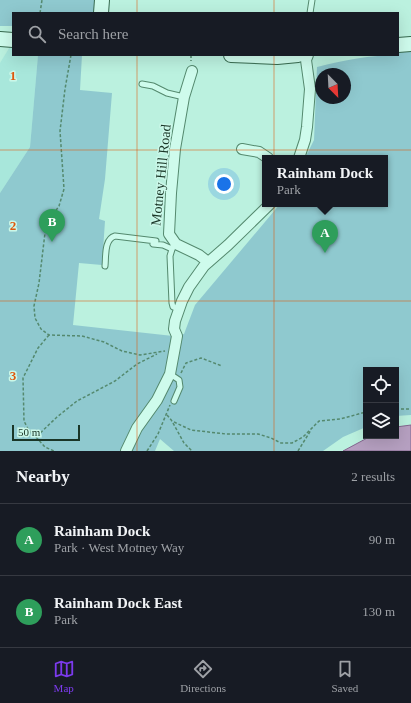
<!DOCTYPE html>
<meta charset="utf-8">
<style>
body{margin:0;font-family:"Times New Roman",serif;background:#20242c;color:#f1f3f6}
.controls{position:absolute;right:12px;bottom:12px;display:grid;overflow:hidden;border-radius:0px;box-shadow:0 4px 16px #0002}
.controls button{width:36px;height:36px;display:grid;place-items:center;padding:0;border:0;border-bottom:1px solid #363941;background:#171b24;color:#f1f3f6;font:20px sans-serif}
.compass{position:absolute;left:315px;top:68px;width:36px;height:36px;border-radius:50%;background:#171b24;box-shadow:0 4px 16px #0002;rotate:156deg}
.scale{position:absolute;left:12px;bottom:10px;width:68px;box-sizing:border-box;padding-left:4px;border:2px solid #1a3627;border-top:0;font-size:11px;line-height:14px;white-space:nowrap;color:#1a3627;-webkit-text-stroke:3px #cbf8e9;paint-order:stroke}
.you{position:absolute;left:224px;top:184px;width:14px;height:14px;margin:-10px;border:3px solid #fff;border-radius:50%;background:#1a73e8;box-shadow:0 0 0 6px #1a73e833}
.badge{display:grid;place-items:center;width:26px;height:26px;border-radius:50%;background:#7c3aed;color:#fff;font-size:13px;font-weight:700}
.pin{position:absolute;translate:-50% -33px;filter:drop-shadow(0 1px 2px #0008)}
.pin::after{content:'';position:absolute;top:21px;width:14px;height:12px;background:inherit;clip-path:polygon(0 0,100% 0,50% 100%)}
.popup{position:absolute;left:262px;top:155px;width:126px;height:52px;box-sizing:border-box;display:grid;place-content:center;border-radius:0px;background:#171b24;filter:drop-shadow(0 1px 3px #0005);font-size:13px;white-space:nowrap;color:#9ea1a6}
.popup b{font-size:15px;color:#f1f3f6}
.popup::after{content:'';position:absolute;left:50%;top:100%;margin-left:-8px;border:8px solid transparent;border-top-color:#171b24}
.list{margin:0;padding:0;list-style:none}
h2{display:flex;justify-content:space-between;align-items:center;height:52px;margin:0;padding:0 16px;font-size:17px}
h2 small{font-size:13px;font-weight:400;color:#9ea1a6}
.list li{display:grid;grid-template-columns:26px 1fr auto;gap:12px;align-items:center;box-sizing:border-box;height:72px;padding:0 16px;border-top:1px solid #363941}
.list b{display:block;font-size:15px;white-space:nowrap}
.list p{margin:0;font-size:13px;white-space:nowrap;color:#9ea1a6}
.list em{font-size:13px;font-style:normal;color:#9ea1a6}
.icon{flex:none;width:22px;height:22px;fill:none;stroke:currentColor;stroke-width:2;stroke-linecap:round;stroke-linejoin:round}
.map{position:relative;flex:none;width:411px;height:451px;overflow:hidden}
.search{position:absolute;background:#171b24;box-shadow:0 4px 16px #0002;left:12px;right:12px;top:12px;height:44px;display:flex;align-items:center;gap:10px;box-sizing:border-box;padding:0 14px;border-radius:0px;color:#9ea1a6;font-size:15px}
.sheet{height:196px;background:#171b24}
nav{display:flex;justify-content:space-around;align-items:center;box-sizing:border-box;height:56px;border-top:1px solid #363941;background:#171b24;font-size:11px;color:#9ea1a6}
nav a{display:grid;justify-items:center;gap:2px}
nav .on{color:#7c3aed}
.map>svg:first-child{display:block}
.farmland{fill:#a8e7db}
.green{fill:#8fc9cf;fill-rule:evenodd}
.water{fill:#b6a0c1;stroke:#84678f}
.lines{fill:none;stroke-linecap:round;stroke-linejoin:round}
.lane-casing{stroke:#54896e;stroke-width:7}
.street-casing{stroke:#54896e;stroke-width:12}
.secondary-casing{stroke:#376a4f;stroke-width:16}
.path{stroke:#54896e;stroke-width:1.5;stroke-dasharray:3 2;stroke-linecap:butt}
.lane{stroke:#cefbec;stroke-width:5}
.street{stroke:#cefbec;stroke-width:10}
.secondary{stroke:#cefbec;stroke-width:14}
.grid{fill:none;stroke:#de570d;stroke-width:1;stroke-opacity:0.55}
.labels{text-anchor:middle;dominant-baseline:central;stroke-width:3;stroke-linejoin:round;paint-order:stroke}
.street-label{font-size:14px;fill:#1a3627;stroke:#cbf8e9}
.grid-label{font-size:13px;text-anchor:middle;font-weight:bold;fill:#de570d;stroke:#cbf8e9;stroke-width:3;stroke-linejoin:round;paint-order:stroke}
</style>
<div class="map">
<svg width="411" height="451" viewBox="0 0 411 451">
<rect width="100%" height="100%" fill="#bbf1df"/>
<polygon class="farmland" points="11,45 13,45 13,55 38,55 30,147 0,193 0,63"/>
<g class="green">
<polygon points="0,0 98,0 95,13 13,13 13,26 0,26"/>
<path d="M411,50V415L396,416V370H366V427L343,437L323,451H174L160,439L155,451H0V193L30,147L38,55H82L80,90L112,93L105,179L99,219L105,221L102,265L79,263L73,325L173,336L184,334L195,305L280,204H385V158H305L314,140L317,67C344,60 370,55 398,55V52ZM321,74H345V98H321Z"/>
</g>
<polygon class="water" points="411,425 411,451 343,451 371,436 396,436 396,427"/>
<g class="lines">
<g class="lane-casing">
<g id="lane">
<polyline points="310,13 312,0"/>
<polyline points="142,84 153,86 167,93 184,97"/>
<polyline points="173,246 170,256 172,303 173,307 179,309"/>
<path d="M105,266C106,257 104,239 115,236L156,241L153,244L163,245L172,249"/>
<polyline points="170,374 179,380 180,387 174,401"/>
</g>
</g>
<g class="street-casing">
<g id="street">
<polyline points="192,71 184,97 175,149 171,193 169,234 176,244 199,255 208,262"/>
<polyline points="242,149 259,152 268,158"/>
<polyline points="299,158 305,140 307,127 310,89 306,60 308,55"/>
<polyline points="126,451 137,428 157,400 170,374 175,347 177,336 174,329 175,321 182,301 189,287 204,266 228,245 270,204"/>
</g>
</g>
<g class="secondary-casing">
<g id="secondary">
<polyline points="101,13 102,0"/>
<polyline points="0,39 13,40"/>
<polyline points="398,45 411,44"/>
<polyline points="231,55 277,57 298,55"/>
</g>
</g>
<g class="path">
<polyline points="40,13 42,0"/>
<polyline points="71,55 65,89 60,131 64,189 59,206 48,222 45,233 39,283 34,306 35,318 41,329 49,335 82,336 104,342 122,351 140,355 165,351"/>
<polyline points="191,55 191,61"/>
<polyline points="49,335 38,348 23,378 24,421 28,429 36,437 57,417 77,401 115,381 137,364 157,354"/>
<polyline points="181,373 186,363 201,358 222,366"/>
<polyline points="396,409 411,409"/>
<polyline points="167,415 172,421 191,430 226,434 258,434 271,438 281,443 292,443 303,437 319,421 340,419 366,412"/>
<polyline points="173,423 184,443 192,451"/>
<polyline points="36,437 45,447 54,451"/>
<polyline points="147,451 158,434 170,405"/>
<polyline points="298,451 311,430"/>
</g>
<use href="#lane" class="lane"/>
<use href="#street" class="street"/>
<use href="#secondary" class="secondary"/>
</g>
<path class="grid" d="M137,0V13M274,0V13M137,55V451M274,55V451M0,150H411M0,301H411"/>
<g class="labels">
<g class="street-label">
<text transform="translate(161 175) rotate(-84)">Motney Hill Road</text>
</g>
</g>
<g class="grid-label">
<text x="13" y="80">1</text>
<text x="13" y="230">2</text>
<text x="13" y="380">3</text>
</g>
</svg>
<div class="controls">
<button><svg class="icon" aria-label="locate" viewBox="0 0 24 24"><circle cx="12" cy="12" r="6"/><path d="M12 2v4M12 18v4M2 12h4M18 12h4"/></svg></button>
<button><svg class="icon" aria-label="layers" viewBox="0 0 24 24"><path d="M12 4l9 5-9 5-9-5zM3 14l9 5 9-5"/></svg></button>
</div>
<svg class="compass" viewBox="-18 -18 36 36"><path d="M0-13l5 13h-10z" fill="#e53935"/><path d="M0 13l5-13h-10z" fill="#9ea1a6"/></svg>
<div class="scale">50 m</div>
<div class="you"></div>
<div class="pin badge" style="left:325px;top:253px;background:#2e9e5b">A</div>
<div class="popup"><b>Rainham Dock</b>Park</div>
<div class="pin badge" style="left:52px;top:242px;background:#2e9e5b">B</div>
<div class="search"><svg class="icon" aria-label="search" viewBox="0 0 24 24"><circle cx="10" cy="10" r="6"/><path d="M15 15l6 6"/></svg>Search here</div>
</div>
<section class="sheet">
<h2>Nearby<small>2 results</small></h2>
<ul class="list">
<li><span class="badge" style="background:#2e9e5b">A</span><div><b>Rainham Dock</b><p>Park · West Motney Way</p></div><em>90 m</em></li>
<li><span class="badge" style="background:#2e9e5b">B</span><div><b>Rainham Dock East</b><p>Park</p></div><em>130 m</em></li>
</ul>
</section>
<nav>
<a class="on"><svg class="icon" aria-label="map" viewBox="0 0 24 24"><path d="M3 6l6-2 6 2 6-2v14l-6 2-6-2-6 2zM9 4v14M15 6v14"/></svg>Map</a>
<a><svg class="icon" aria-label="directions" viewBox="0 0 24 24"><path d="M12 3l9 9-9 9-9-9zM9 14v-3h6M13 9l2 2-2 2"/></svg>Directions</a>
<a><svg class="icon" aria-label="saved" viewBox="0 0 24 24"><path d="M7 4h10v16l-5-4-5 4z"/></svg>Saved</a>
</nav>
